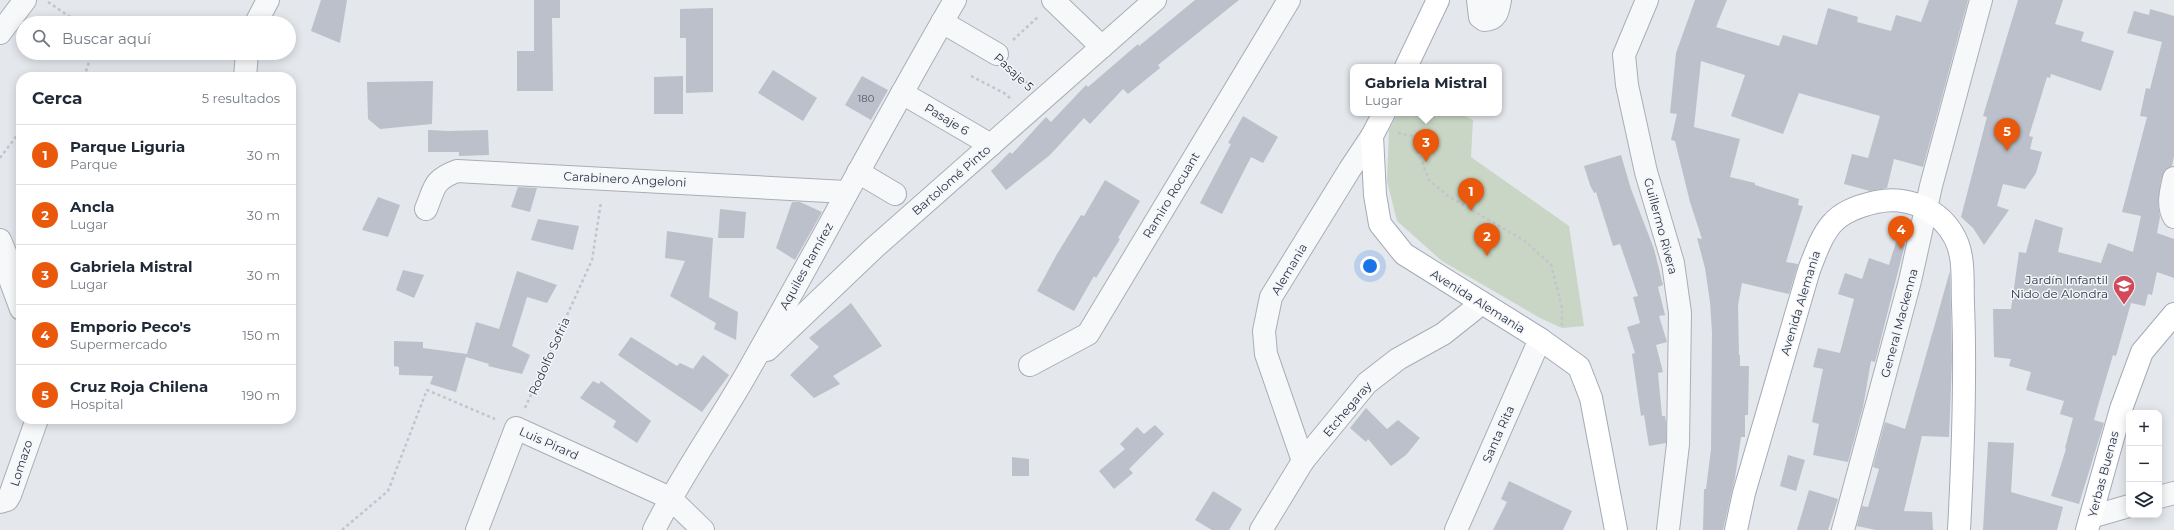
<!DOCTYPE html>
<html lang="es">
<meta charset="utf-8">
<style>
body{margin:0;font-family:Montserrat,sans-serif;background:#f6f6f7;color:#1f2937}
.controls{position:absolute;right:12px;bottom:12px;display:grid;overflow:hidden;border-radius:8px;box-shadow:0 2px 10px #0003}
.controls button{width:36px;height:36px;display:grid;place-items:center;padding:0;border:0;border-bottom:1px solid #e0e1e3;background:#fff;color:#1f2937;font:20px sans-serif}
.you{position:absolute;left:1370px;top:266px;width:14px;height:14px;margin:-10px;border:3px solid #fff;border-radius:50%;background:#1a73e8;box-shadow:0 0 0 6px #1a73e833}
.badge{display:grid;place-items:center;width:26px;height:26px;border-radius:50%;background:#ea580c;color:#fff;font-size:13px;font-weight:700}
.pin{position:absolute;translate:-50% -33px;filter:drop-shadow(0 1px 2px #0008)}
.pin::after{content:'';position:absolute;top:21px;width:14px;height:12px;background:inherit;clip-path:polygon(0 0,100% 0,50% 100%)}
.popup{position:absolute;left:1350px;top:64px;width:152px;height:52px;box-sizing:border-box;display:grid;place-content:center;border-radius:8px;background:#fff;filter:drop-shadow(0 1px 3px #0005);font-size:13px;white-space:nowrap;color:#747a83}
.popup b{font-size:15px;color:#1f2937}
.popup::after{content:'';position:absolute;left:50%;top:100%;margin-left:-8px;border:8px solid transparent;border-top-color:#fff}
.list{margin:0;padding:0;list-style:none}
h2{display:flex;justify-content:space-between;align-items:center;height:52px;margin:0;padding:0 16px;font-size:17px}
h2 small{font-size:13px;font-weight:400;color:#747a83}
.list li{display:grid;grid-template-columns:26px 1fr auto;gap:12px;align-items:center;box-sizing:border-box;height:60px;padding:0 16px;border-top:1px solid #e0e1e3}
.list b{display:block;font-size:15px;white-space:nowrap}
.list p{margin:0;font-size:13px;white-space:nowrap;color:#747a83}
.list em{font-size:13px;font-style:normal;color:#747a83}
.icon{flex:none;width:22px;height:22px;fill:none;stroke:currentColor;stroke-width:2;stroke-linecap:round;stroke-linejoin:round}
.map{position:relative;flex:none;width:2174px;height:530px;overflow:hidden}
.search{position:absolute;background:#fff;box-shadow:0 2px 10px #0003;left:16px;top:16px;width:280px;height:44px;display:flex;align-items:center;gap:10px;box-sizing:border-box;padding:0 14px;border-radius:22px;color:#747a83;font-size:15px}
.panel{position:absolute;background:#fff;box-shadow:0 2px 10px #0003;left:16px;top:72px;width:280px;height:352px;border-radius:16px}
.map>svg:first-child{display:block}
.green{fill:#c9d6c5}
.building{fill:#bbc0ca}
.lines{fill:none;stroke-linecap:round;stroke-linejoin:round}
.minor-casing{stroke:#a9aeb7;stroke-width:24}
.major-casing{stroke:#a3abb8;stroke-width:24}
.path{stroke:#c2c5cb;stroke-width:2.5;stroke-dasharray:3 3;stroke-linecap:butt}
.minor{stroke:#f7f8fa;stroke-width:22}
.major{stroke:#fff;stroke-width:22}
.labels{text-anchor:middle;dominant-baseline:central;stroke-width:3;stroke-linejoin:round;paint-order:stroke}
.number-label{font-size:10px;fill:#4f5766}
.street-label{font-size:12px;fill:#2b3445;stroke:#f4f6f9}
.poi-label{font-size:12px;fill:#2b3445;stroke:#f4f6f9;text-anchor:end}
</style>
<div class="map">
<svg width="2174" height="530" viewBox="0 0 2174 530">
<rect width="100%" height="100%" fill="#e4e7ec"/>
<polygon class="green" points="1398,113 1458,113 1473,120 1471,157 1569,226 1584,326 1562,328 1540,318 1442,261 1397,221 1387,181 1389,130"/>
<g class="building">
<polygon points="321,0 347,0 340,43 311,31"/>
<polygon points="534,0 560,0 560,18 552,18 553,91 517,91 517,51 534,51"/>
<polygon points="1195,0 1239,0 1158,65 1160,68 1128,94 1123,89 1090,124 1084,118 1050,155 1006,190 991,171 1010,152 1012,154 1046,117 1051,122 1086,85 1088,87 1138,44 1139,46"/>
<polygon points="1695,0 1727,0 1716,27 1779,46 1783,35 1817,45 1828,8 1858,17 1857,22 1891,31 1896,15 1921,22 1929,0 1968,0 1923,167 1894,159 1887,188 1870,191 1844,184 1852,154 1868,158 1880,116 1799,93 1783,134 1731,116 1745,75 1701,61 1694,127 1740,139 1730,177 1755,183 1755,185 1799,199 1798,205 1803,206 1786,262 1798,264 1789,294 1742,283 1738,305 1739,355 1740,355 1740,366 1749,366 1748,415 1745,415 1745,437 1741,437 1735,478 1723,530 1703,530 1704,489 1706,489 1711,449 1712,332 1710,302 1705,268 1697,238 1702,239 1690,202 1675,141 1671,140 1677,114 1670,113 1676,53"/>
<polygon points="2018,0 2063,0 2055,24 2084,32 2081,41 2114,51 2101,91 2051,74 2050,78 2047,77 2029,136 2033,137 2030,149 2042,152 2036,173 2025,189 2003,184 1997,206 2009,210 1984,245 1973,228 1961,217 1987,117 1983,116"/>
<polygon points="713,8 713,92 686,93 686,38 680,38 680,9"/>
<polygon points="2150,9 2174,16 2174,156 2172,166 2165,170 2161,180 2158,203 2160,217 2157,233 2174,239 2174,278 2157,272 2152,295 2148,294 2145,306 2131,303 2116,356 2113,355 2097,409 2094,420 2104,423 2079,504 2051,496 2066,449 2065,448 2073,418 2060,414 2064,401 2026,390 2031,372 2009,366 2011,359 1994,357 1993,309 2011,309 2019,252 2026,253 2035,219 2063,228 2058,252 2101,263 2108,243 2133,252 2141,216 2122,212 2147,117 2140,116 2146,88 2150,89 2162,42 2127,33 2134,11 2149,15"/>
<polygon points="773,70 817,98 803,121 758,93"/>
<polygon points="683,76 683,114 654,114 654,77"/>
<polygon points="862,76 888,90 871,120 845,105"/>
<polygon points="433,81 432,124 380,129 368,119 367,82"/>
<polygon points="1243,116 1278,137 1263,163 1251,157 1222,214 1200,203 1231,144 1228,143"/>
<polygon points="428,130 449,131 488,130 489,155 459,156 459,152 428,152"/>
<polygon points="1621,155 1631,189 1654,249 1663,285 1658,287 1665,315 1659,316 1667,342 1656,345 1663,372 1658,373 1662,416 1665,416 1666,422 1666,443 1649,446 1644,415 1641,416 1632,354 1635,353 1627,327 1640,323 1633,297 1638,296 1620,244 1613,246 1596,192 1594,193 1590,185 1584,166"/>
<polygon points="1105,180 1140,201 1118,238 1120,239 1096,278 1094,276 1074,311 1037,291 1057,254 1081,215 1084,216"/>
<polygon points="518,187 537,188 530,212 511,207"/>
<polygon points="378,197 400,205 388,237 362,230"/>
<polygon points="792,202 800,202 822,212 795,260 776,248"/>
<polygon points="720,209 746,212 744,238 718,238"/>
<polygon points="538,219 579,226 573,250 531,240"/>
<polygon points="667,231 713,238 709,297 738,312 736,340 714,329 716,323 670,296 685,261 665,258"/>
<polygon points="1896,242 1905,244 1875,362 1871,361 1863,407 1848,462 1813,455 1819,424 1812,422 1823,369 1813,367 1818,348 1840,353 1854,299 1838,294 1845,273 1862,279 1869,258 1889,265"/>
<polygon points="403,270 424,275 414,298 396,290"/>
<polygon points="517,271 557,285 547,303 527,297 512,346 530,355 522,374 488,366 489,364 466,357 456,392 430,384 433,376 399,375 399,367 394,366 394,341 423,342 423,348 467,354 476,322 499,329"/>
<polygon points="1950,271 1952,360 1949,437 1922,436 1904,511 1932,512 1933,530 1876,530 1857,526 1862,506 1868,507 1879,469 1873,467 1885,422 1905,429"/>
<polygon points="851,303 882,346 833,376 840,384 814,398 790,375 819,347 809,338"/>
<polygon points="631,337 677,366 680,363 693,369 703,355 729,375 702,412 618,355"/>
<polygon points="593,381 599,384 601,381 651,421 637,443 613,427 616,421 580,398"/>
<polygon points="1366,408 1387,429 1398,420 1420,438 1406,455 1391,466 1368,439 1366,442 1350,428"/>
<polygon points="1155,425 1164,434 1129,469 1133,473 1114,489 1099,471 1125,449 1120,444 1137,427 1144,434"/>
<polygon points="1988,442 2014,443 2011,492 2063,507 2057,530 1983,530"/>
<polygon points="1788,455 1805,460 1796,491 1780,486"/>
<polygon points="1012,457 1029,459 1029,476 1012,476"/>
<polygon points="1509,481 1572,511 1563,530 1493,530 1507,502 1501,499"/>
<polygon points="1809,490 1838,499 1828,530 1797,530"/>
<polygon points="1213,491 1242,509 1229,530 1212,530 1195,520"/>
</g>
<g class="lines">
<g class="minor-casing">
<g id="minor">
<polyline points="1053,0 1102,47"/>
<path d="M1478,0L1480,17L1484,20C1497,20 1498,11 1500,0"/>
<polyline points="1647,0 1624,55 1627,85 1646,172 1673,263 1680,313 1678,444 1668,530"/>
<polyline points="942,22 997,54"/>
<polyline points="256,23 268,0"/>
<polyline points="0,33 25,0"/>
<polyline points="245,77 247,53"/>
<polyline points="902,93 991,145"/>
<polyline points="858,172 895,194"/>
<path d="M2174,178C2171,191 2167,205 2174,217"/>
<path d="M426,209C435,187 433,180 457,171L846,192"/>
<polyline points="0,240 5,252 11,282 21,309"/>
<polyline points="767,350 874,248 1155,0"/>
<polyline points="1030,365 1088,334 1289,0"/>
<polyline points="1303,461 1266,354 1264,331 1271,297 1350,169 1372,136"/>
<polyline points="2159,497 2174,493"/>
<polyline points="0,502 7,500 10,495 37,419"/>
<polyline points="2091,517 2129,506"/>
<polyline points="477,530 516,428 670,498 703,530"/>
<path d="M654,530C683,472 721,420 752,364C821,243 885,120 955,0"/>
<polyline points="1261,530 1303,461 1367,383 1398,359 1443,334 1482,303"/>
<polyline points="1456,530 1540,339"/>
<polyline points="1843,530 1910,281 1931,186 1981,0"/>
</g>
</g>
<g class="major-casing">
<g id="major">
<polyline points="1406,67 1438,0"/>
<polyline points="1384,113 1372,136 1375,195 1380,224 1404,254 1540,339 1579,367 1591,398 1616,530"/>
<path d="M1736,530L1744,493L1809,270C1825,228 1831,212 1876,202C1908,195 1941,210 1955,238C1965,257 1962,283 1963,304C1966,379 1963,455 1959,530"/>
<polyline points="2087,530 2121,409 2142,352 2174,314"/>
</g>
</g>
<g class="path">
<polyline points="48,2 79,23"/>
<polyline points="1013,40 1039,16"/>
<polyline points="1013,69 1028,84"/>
<polyline points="971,76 1004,93 1011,99"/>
<polyline points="84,77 92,53"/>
<polyline points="1398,133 1412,136 1429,180 1448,196 1525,241 1551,265 1562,308 1562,327"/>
<polyline points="0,158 21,130"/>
<polyline points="525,408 592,260 601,202"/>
<polyline points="342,530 388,491 427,390 495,419"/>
</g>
<use href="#minor" class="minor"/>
<use href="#major" class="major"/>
</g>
<defs>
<g id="school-pin" transform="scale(1.15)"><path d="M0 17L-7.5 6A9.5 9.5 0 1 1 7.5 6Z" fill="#d1495b" stroke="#f4f6f9"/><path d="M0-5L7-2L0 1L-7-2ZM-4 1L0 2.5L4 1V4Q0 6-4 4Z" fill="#fff"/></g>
</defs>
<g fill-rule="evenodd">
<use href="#school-pin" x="2124" y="286"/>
</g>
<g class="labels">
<g class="number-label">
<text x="866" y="98">180</text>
</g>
<g class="street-label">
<text transform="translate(1014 72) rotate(43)">Pasaje 5</text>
<text transform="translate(947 119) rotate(31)">Pasaje 6</text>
<text transform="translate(625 179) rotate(3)">Carabinero Angeloni</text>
<text transform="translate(951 180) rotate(-41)">Bartolomé Pinto</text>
<text transform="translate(1171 195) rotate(-59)">Ramiro Rocuant</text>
<text transform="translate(1661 226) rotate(75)">Guillermo Rivera</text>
<text transform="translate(806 266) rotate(-61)">Aquiles Ramírez</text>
<text transform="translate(1289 269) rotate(-59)">Alemania</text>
<text transform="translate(1478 301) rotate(32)">Avenida Alemania</text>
<text transform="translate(1800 303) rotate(-73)">Avenida Alemania</text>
<text transform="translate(1899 323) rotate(-75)">General Mackenna</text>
<text transform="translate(549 356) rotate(-66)">Rodolfo Sofria</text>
<text transform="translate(1347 409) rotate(-50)">Etchegaray</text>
<text transform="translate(1498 434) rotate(-66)">Santa Rita</text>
<text transform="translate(549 443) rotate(24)">Luis Pirard</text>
<text transform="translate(21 463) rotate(-72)">Lomazo</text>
<text transform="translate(2103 474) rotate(-75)">Yerbas Buenas</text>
</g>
<g class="poi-label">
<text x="2108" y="279">Jardín Infantil<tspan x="2108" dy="14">Nido de Alondra</tspan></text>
</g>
</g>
</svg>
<div class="controls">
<button>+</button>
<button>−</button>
<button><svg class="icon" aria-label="layers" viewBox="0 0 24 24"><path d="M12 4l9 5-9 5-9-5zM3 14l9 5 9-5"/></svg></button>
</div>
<div class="you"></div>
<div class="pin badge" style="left:1471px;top:211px">1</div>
<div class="pin badge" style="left:1487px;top:256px">2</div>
<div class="pin badge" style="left:1426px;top:162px">3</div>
<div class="popup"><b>Gabriela Mistral</b>Lugar</div>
<div class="pin badge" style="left:1901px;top:249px">4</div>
<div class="pin badge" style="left:2007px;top:151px">5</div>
<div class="search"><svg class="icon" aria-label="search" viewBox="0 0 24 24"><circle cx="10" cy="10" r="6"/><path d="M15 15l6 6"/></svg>Buscar aquí</div>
<section class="panel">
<h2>Cerca<small>5 resultados</small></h2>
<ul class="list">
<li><span class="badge">1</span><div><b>Parque Liguria</b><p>Parque</p></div><em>30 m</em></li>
<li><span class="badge">2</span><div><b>Ancla</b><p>Lugar</p></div><em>30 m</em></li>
<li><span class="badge">3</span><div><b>Gabriela Mistral</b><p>Lugar</p></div><em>30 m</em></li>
<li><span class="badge">4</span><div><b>Emporio Peco's</b><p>Supermercado</p></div><em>150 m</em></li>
<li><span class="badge">5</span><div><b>Cruz Roja Chilena</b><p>Hospital</p></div><em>190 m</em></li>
</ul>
</section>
</div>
